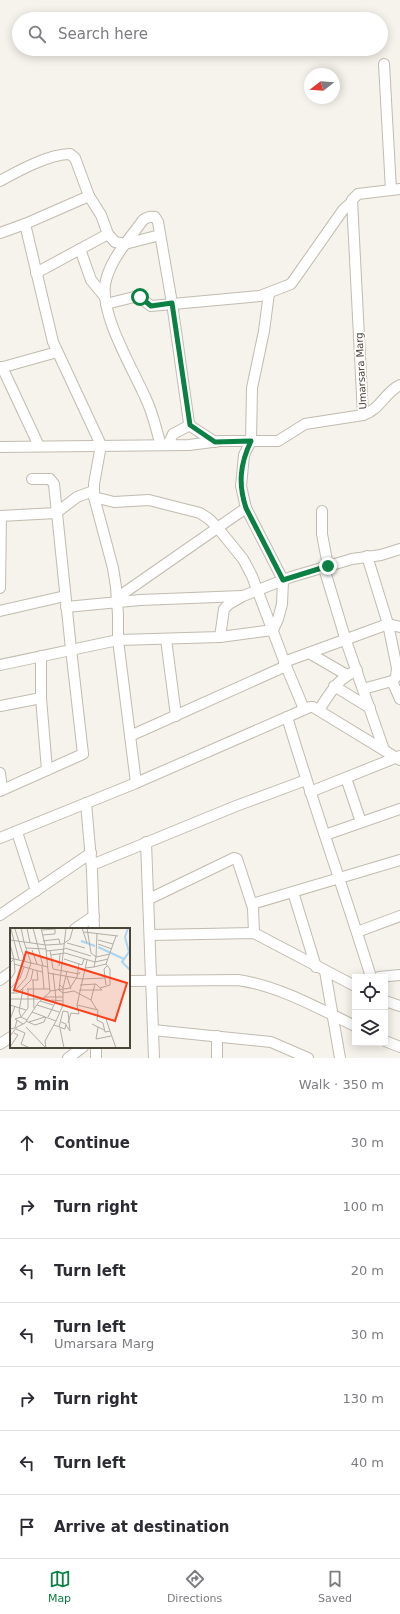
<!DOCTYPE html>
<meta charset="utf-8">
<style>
body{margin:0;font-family:"DejaVu Sans",sans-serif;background:#f2f2f3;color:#2b2b33}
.controls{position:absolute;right:12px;bottom:12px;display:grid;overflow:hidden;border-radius:0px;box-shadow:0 2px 10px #0003}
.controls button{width:36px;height:36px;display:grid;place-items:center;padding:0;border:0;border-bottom:1px solid #e1e1e2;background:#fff;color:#2b2b33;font:20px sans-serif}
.compass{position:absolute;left:304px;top:68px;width:36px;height:36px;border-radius:50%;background:#fff;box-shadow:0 2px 10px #0003;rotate:253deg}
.stop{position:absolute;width:12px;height:12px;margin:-9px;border:3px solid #0b8043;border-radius:50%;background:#fff}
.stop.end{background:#0b8043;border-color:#fff;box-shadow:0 1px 4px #0008}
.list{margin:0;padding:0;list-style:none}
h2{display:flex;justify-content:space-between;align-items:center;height:52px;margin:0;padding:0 16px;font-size:17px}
h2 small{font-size:13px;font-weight:400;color:#7c7c81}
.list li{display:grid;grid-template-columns:26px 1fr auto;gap:12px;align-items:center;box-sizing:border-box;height:64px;padding:0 16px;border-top:1px solid #e1e1e2}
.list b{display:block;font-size:15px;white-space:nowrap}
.list p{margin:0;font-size:13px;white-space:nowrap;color:#7c7c81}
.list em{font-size:13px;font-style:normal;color:#7c7c81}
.icon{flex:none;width:22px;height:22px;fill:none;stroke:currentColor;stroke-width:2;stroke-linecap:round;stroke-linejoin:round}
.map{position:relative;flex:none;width:400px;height:1058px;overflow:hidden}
.search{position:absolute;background:#fff;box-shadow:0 2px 10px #0003;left:12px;right:12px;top:12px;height:44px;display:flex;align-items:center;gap:10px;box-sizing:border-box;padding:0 14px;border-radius:22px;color:#7c7c81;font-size:15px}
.sheet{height:500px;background:#fff}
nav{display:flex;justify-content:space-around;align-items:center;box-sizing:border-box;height:56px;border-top:1px solid #e1e1e2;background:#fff;font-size:11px;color:#7c7c81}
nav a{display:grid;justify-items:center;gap:2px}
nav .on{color:#0b8043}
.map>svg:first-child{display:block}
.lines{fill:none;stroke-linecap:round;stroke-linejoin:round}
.minor-casing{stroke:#c2bbae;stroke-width:12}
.minor{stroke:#fff;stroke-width:10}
.route{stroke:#0b8043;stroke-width:5}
.labels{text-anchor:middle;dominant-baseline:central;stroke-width:3.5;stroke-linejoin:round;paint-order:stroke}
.street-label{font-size:10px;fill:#4b4439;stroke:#fff}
.inset-river{fill:none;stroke:#a9d4f2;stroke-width:2}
.inset-road{fill:none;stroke:#b2ada4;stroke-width:1}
.view{fill:#fc3f1d;fill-opacity:0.15;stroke:#fc3f1d;stroke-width:2}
.inset-edge{fill:none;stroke:#4b4439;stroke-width:2}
</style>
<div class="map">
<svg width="400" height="1058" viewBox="0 0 400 1058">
<rect width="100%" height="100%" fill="#f6f3ec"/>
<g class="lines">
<g class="minor-casing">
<g id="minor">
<polyline points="384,64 391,190"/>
<path d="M0,181C18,171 49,154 70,154L75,158L89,196L101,215L108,234L115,242L125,244L160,235"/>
<polyline points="89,196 25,224 53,342 101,445 94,484 94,497 113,568 116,587 118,615 118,640 136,783"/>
<polyline points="0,233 25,224"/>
<polyline points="80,249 91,280 105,297"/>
<polyline points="36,273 108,234"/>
<polyline points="269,293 264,331 252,388 251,441 244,455 241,486 246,508 283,580 282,604 278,619 273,630"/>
<polyline points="106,304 138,296 151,306 260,296 291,284 343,210 352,202"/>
<polyline points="2,367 39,446"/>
<polyline points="0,368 57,352"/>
<path d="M363,415C380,410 385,392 400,385"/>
<path d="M161,445C156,430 153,413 146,399C133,369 101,317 105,285C109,260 129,240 143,220C147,217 150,216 155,217L158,222L172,303L189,423L192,427L215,442"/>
<polyline points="168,445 173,434 190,425"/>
<polyline points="0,447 189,445 220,441 278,441 305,424 363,415 352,200 358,194 400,189"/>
<polyline points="94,497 114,502 149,500 200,513 209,519 217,527 243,559 252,576 286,666 304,709"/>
<polyline points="322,511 322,534 328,566"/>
<polyline points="0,516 56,513 77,497 93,491"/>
<polyline points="367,556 388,624 397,668 396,677 393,681"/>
<polyline points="324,568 346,641 384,750"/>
<polyline points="0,588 1,516"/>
<polyline points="117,596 121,595 246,508"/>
<polyline points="66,607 140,600 242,596"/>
<polyline points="0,611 65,596"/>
<polyline points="220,637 224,609 229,604 243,596 291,577 352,559 381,555 400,549"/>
<polyline points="166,639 176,716"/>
<polyline points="309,653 347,675"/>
<polyline points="41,656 41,698 47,770"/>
<polyline points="284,662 388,624 400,627"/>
<polyline points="0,665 118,640 220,637 273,630"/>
<polyline points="334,686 370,708"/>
<polyline points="363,689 392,681 400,699"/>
<polyline points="0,706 41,698"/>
<path d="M319,710C331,692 336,680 357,670"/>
<path d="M287,717C313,804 344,890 371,977"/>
<polyline points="130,736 286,666"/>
<polyline points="0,773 2,790"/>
<polyline points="346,778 361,822"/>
<polyline points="0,791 83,754 71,649 54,484 50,479 32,479"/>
<polyline points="310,792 400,756"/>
<polyline points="86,803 92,871 94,929"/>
<polyline points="17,832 36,891"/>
<polyline points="325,835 400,809"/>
<polyline points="0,838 136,783 310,707 313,707 400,760"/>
<polyline points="146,842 154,1058"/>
<polyline points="92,865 236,806 306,780"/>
<polyline points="293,892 316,967"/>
<polyline points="149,899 234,858 237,859 253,908 254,933"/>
<polyline points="252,904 400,860"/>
<polyline points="0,915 91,853"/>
<polyline points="75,929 94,916"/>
<polyline points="357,932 400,916"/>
<polyline points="150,935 254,933 355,986"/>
<polyline points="325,971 340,1058"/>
<polyline points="379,977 400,975"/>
<polyline points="0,980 11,972"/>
<path d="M129,981L238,980C279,986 318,1008 355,1026"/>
<polyline points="385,1001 400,1006"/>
<polyline points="153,1030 271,1042 308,1058"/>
<polyline points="217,1036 217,1058"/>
<polyline points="385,1041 400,1047"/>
<polyline points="0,1044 11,1037"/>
<polyline points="96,1047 96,1058"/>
<polyline points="68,1058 83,1047"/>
</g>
</g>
<use href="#minor" class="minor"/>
</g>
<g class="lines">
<path class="route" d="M140,297L151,306L172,303L190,425L215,442L251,441C240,464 238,484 246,508L283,580L328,566"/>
</g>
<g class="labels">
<g class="street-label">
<text transform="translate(361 371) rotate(-93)">Umarsara Marg</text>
</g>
</g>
<g transform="translate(10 928)">
<rect width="120" height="120" fill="#f6f3ec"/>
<path class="inset-river" d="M118,0L115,9L119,24L112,34L120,42M71,13L85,18M88,19L114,31"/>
<path class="inset-road" d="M11,0L14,14M17,0L20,15M23,0L33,38M72,0L77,15M1,1L9,32M5,1L15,33M31,2L45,1M74,4L108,8M87,5L86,29L100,26M32,7L45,6V0M0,12L36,17L53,16L60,11L63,0M88,12L103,16M33,13L49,11L50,16M57,15L75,20M0,16L4,31L0,35M88,16L102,21M16,20L36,21M55,20L81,28M22,22L27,36M40,22L43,41L69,46L70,44M36,23L55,21M41,27L55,25L85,34M0,30L38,39M54,31L72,37L74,31M77,32L67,77L88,82L87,92L93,95L95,104L100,103L106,120M85,34L98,31M4,36L32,44M96,36L106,8M32,38L34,61M49,38L50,26M84,39L96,36M75,40L84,39L86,29L81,25L77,0M38,45L72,51L95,50L96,57M43,45L45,62M57,49L61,61M67,49L69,35M95,50L94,41L97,38M0,52L5,44L4,31M22,52H28L27,43M23,52L24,80M85,56L81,72L87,82M53,60L57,43M90,60L100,57V41L96,36M0,61L10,50L14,39M13,61L9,83L11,89L17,92M17,61H40M49,62L56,0M49,62L53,65L64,63L81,72M69,62H92L86,56L70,57M40,63L60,60L67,49M0,65H8L21,52L23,42M3,65L16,50L21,35L14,14M34,69H53M0,71H33M41,72L53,73M30,73L43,77M0,77L16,82M27,77L49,84M53,83L58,84L60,103L56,97M22,84L46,93L35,113L36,120M38,89L46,73L45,62M96,91L100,103M0,92L5,78M16,93L25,97L34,94L36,89M46,93L53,77V60L50,57M19,94L35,89M58,95L61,85L69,86L67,77M13,96L5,91L11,89L18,80V61M82,96L94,102M44,97L55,101L56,96L51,94M16,99L35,119M49,99L53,83M88,99L86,111L101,108M50,100L54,120M0,101L5,100L7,92M6,101L15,105L11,116L20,120M0,108L7,99L15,95L28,75L40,64L36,21L31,0M0,119L8,107L4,105"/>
<path class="view" d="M16,24L117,55L105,93L4,62Z"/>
<rect width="120" height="120" class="inset-edge"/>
</g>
</svg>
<div class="controls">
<button><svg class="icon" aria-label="locate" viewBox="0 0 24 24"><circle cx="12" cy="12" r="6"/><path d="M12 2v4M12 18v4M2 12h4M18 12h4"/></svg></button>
<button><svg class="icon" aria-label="layers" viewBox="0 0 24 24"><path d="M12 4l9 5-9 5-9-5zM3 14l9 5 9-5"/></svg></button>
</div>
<svg class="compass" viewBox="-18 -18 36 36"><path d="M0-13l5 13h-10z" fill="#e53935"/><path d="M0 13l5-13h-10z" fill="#7c7c81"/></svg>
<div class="stop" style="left:140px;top:297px"></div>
<div class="stop end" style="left:328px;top:566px"></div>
<div class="search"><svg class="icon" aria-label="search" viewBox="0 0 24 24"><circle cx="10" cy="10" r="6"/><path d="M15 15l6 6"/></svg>Search here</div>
</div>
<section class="sheet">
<h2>5 min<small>Walk · 350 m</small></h2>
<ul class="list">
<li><svg class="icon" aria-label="ahead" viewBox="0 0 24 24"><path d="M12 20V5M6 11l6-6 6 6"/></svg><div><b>Continue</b></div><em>30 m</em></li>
<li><svg class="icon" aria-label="right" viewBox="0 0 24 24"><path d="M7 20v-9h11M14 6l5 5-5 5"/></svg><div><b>Turn right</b></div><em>100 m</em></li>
<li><svg class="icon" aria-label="left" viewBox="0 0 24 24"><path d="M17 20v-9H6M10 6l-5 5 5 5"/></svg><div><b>Turn left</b></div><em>20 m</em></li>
<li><svg class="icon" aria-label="left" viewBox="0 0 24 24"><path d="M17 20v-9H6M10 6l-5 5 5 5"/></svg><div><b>Turn left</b><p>Umarsara Marg</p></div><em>30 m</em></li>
<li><svg class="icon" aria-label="right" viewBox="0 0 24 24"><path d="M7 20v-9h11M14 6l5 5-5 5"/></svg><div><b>Turn right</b></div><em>130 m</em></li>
<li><svg class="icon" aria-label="left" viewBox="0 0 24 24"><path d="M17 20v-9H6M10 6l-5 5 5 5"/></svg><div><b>Turn left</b></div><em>40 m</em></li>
<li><svg class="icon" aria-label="arrive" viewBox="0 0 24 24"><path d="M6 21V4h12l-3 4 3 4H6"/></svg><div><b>Arrive at destination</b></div></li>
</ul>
</section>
<nav>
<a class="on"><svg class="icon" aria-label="map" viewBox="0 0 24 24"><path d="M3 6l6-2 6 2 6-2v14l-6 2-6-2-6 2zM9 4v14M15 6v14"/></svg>Map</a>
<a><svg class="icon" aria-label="directions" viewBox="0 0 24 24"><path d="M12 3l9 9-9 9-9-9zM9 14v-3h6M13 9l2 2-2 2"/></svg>Directions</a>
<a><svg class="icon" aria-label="saved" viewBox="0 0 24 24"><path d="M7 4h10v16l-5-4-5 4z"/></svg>Saved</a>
</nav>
